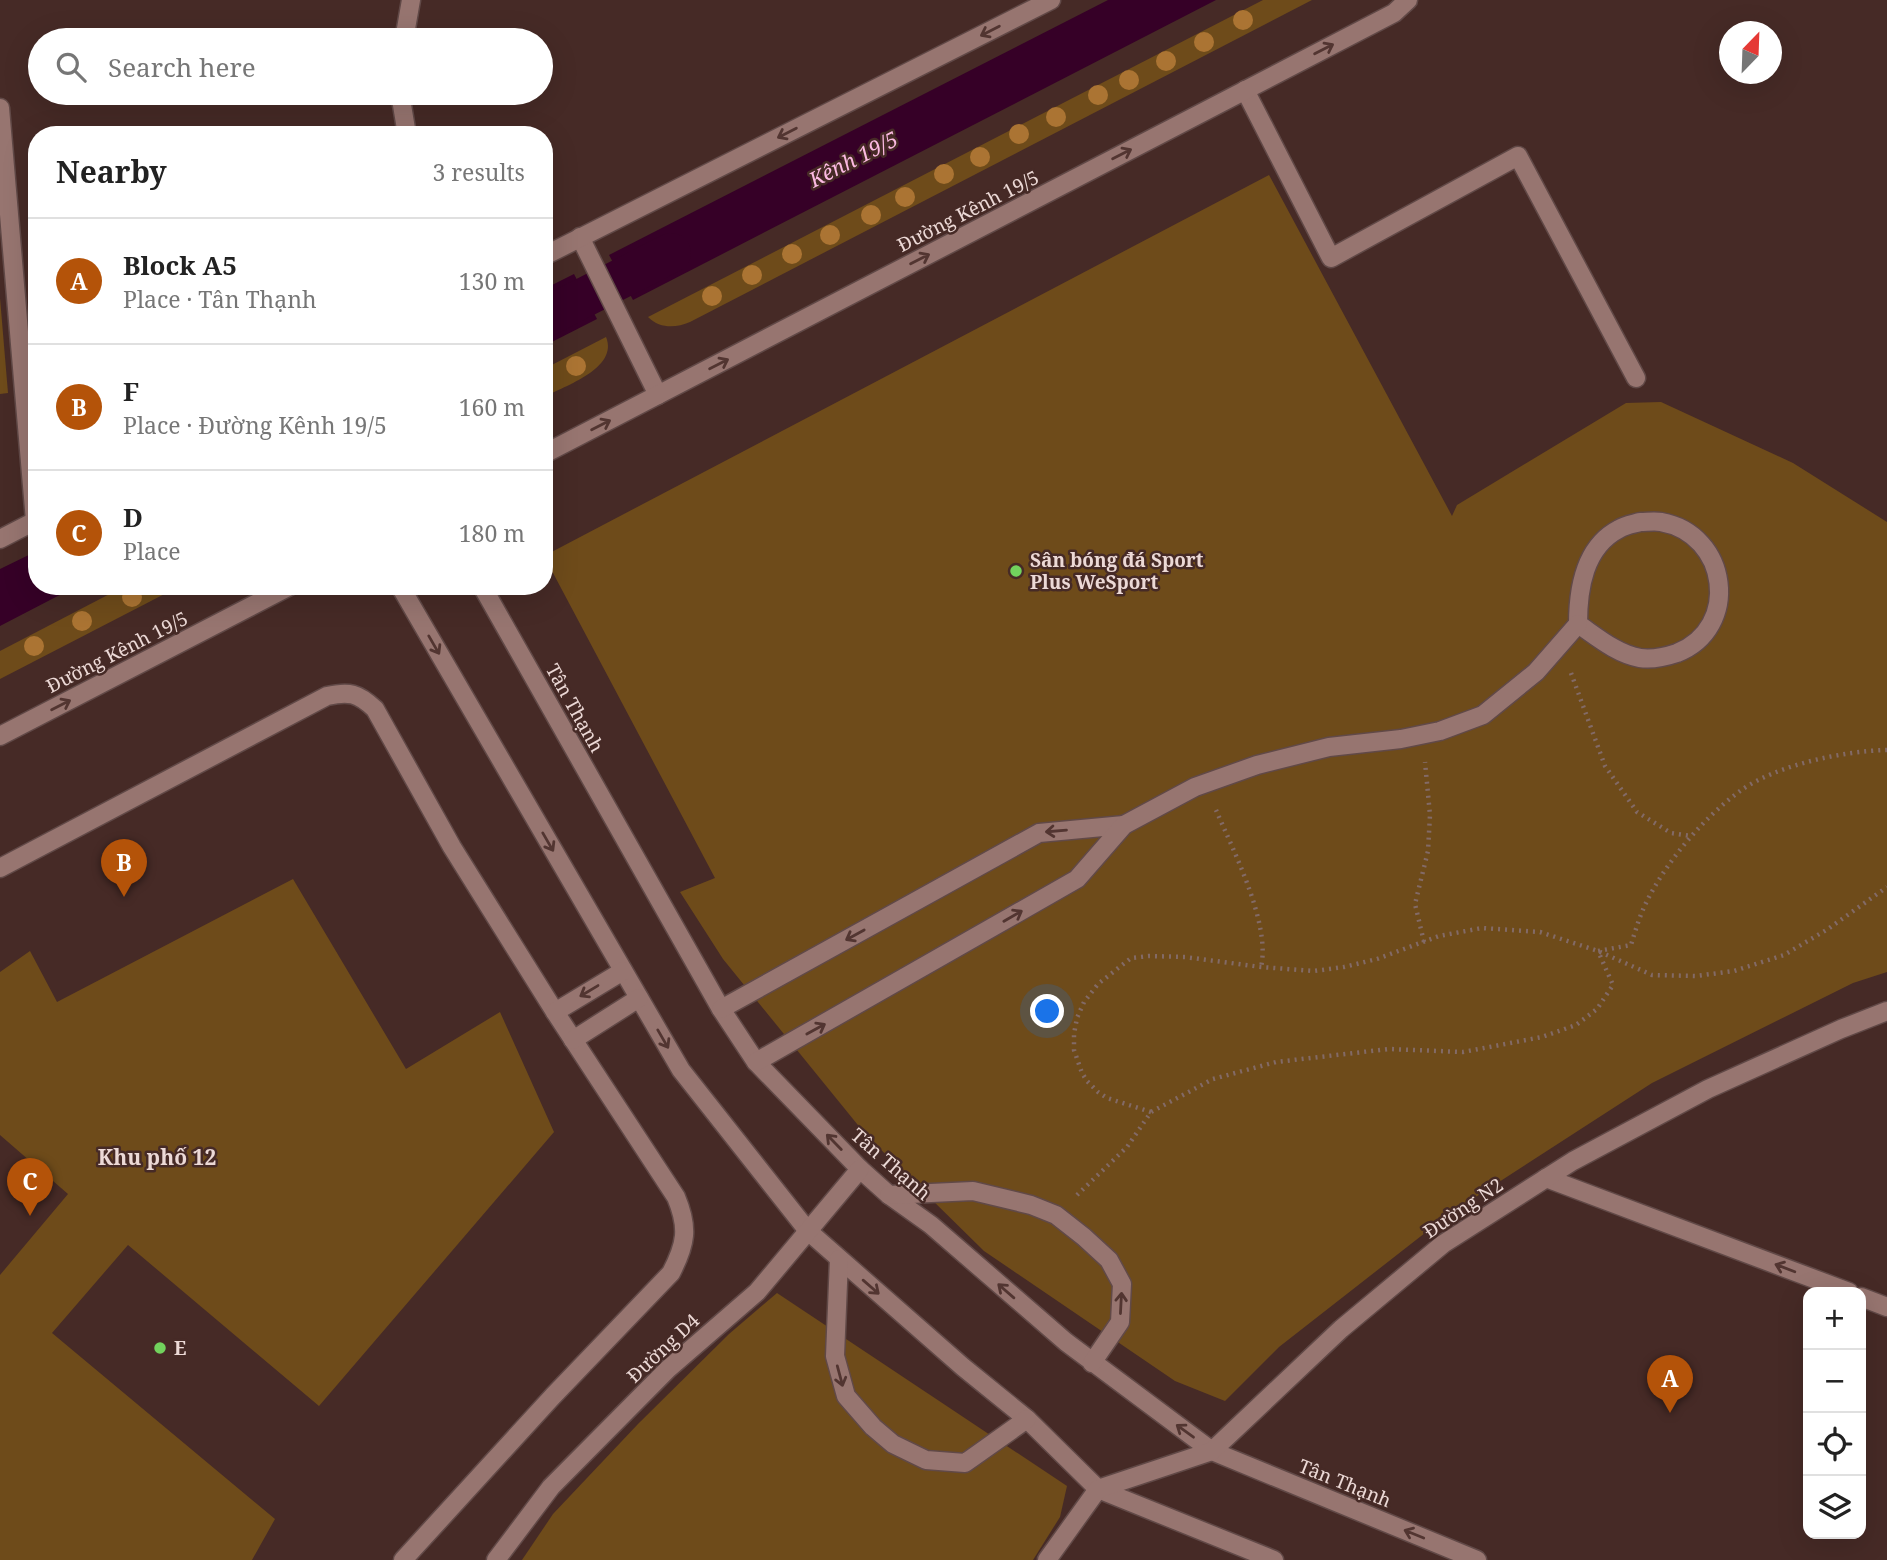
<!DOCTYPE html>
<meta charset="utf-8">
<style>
body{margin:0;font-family:"Noto Serif",serif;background:#f6f6f6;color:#222}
.controls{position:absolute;right:21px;bottom:21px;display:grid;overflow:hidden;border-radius:14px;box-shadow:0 7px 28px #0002}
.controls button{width:63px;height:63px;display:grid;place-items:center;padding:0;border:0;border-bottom:2px solid #e0e0e0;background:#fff;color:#222;font:35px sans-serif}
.compass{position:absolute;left:1719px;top:21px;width:63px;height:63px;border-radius:50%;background:#fff;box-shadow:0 7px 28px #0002;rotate:23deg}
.you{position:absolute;left:1048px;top:1012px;width:24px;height:24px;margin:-18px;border:5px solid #fff;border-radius:50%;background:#1a73e8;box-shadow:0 0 0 10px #1a73e833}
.badge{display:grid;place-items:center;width:46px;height:46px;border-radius:50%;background:#b45309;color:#fff;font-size:23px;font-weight:700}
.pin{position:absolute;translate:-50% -58px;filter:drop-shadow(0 2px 4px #0008)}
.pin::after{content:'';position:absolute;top:37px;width:24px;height:21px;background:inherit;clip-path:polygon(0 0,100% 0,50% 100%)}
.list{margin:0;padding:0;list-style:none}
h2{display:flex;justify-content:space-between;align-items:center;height:91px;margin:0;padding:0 28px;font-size:30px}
h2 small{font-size:23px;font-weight:400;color:#767676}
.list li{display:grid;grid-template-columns:46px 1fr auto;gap:21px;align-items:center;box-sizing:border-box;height:126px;padding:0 28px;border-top:2px solid #e0e0e0}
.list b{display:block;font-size:26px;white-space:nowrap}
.list p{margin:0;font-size:23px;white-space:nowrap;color:#767676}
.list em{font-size:23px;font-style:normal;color:#767676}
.icon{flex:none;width:38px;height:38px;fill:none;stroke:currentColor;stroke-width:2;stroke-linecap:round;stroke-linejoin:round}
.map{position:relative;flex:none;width:1887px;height:1560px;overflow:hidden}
.search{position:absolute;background:#fff;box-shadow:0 7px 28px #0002;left:28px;top:28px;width:525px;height:77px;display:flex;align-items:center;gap:18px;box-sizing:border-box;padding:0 24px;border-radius:38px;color:#767676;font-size:26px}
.panel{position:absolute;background:#fff;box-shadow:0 7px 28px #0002;left:28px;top:126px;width:525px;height:469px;border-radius:28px}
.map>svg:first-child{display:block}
.green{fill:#6e4b1a}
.water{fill:#360027}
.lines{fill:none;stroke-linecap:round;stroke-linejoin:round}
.canal{stroke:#360027;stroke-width:40}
.minor-casing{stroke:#614947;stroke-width:21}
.path{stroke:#836a66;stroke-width:4.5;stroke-dasharray:2 5;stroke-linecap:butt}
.minor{stroke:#977570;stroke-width:18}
.tree{fill:#ab7433}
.oneway{stroke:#523531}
.poi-dot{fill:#72d25d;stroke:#462a26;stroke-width:2.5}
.labels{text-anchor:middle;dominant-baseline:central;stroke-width:5;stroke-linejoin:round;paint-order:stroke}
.street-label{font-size:19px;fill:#ecd9d6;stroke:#462a26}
.poi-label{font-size:19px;font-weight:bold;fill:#ecd9d6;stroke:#462a26;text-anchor:start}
.water-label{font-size:21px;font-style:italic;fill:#fcbae2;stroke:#462a26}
.neighbourhood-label{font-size:21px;font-weight:bold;fill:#ecd9d6;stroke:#462a26}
</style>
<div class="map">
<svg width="1887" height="1560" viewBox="0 0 1887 1560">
<rect width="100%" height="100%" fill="#462a26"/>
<g class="green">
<path d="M1263,0H1312L690,322C676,328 660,329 648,317Z"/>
<polygon points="1269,175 1452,516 1457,505 1626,403 1661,402 1793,463 1887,522 1887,972 1853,983 1652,1083 1448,1215 1279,1347 1225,1401 1175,1381 984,1251 866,1135 723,959 680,892 715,878 544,556"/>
<polygon points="0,298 8,393 0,394"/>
<path d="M606,337C619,368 565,386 544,397V369Z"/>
<polygon points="125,586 180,586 0,679 0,651"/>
<polygon points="293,879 406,1069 500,1012 554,1132 319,1406 128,1245 52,1333 275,1519 252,1560 0,1560 0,1275 68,1194 0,1135 0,972 30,951 57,1002"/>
<polygon points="777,1293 1067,1486 1060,1517 1033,1560 522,1560 553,1514 638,1424 729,1334"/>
</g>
<g class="water">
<polygon points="1108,0 1216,0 633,300 609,255"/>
<polygon points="574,274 597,319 544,346 544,289"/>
<polygon points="37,551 37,586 77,586 0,626 0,569"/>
</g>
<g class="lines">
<polyline class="canal" points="544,318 671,253"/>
<g class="minor-casing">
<g id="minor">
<polyline points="404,40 411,0"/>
<polyline points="1245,90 1331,258 1518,156 1636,378"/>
<polyline points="400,93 407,135"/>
<polyline points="0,108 35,521"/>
<polyline points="580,237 658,395"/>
<polyline points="544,256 1051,0"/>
<polyline points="544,454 1394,13 1408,0"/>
<path d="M1640,522C1647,522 1655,521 1661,522C1729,534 1741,628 1677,653C1665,657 1652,660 1640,658C1617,654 1597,637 1578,624C1578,589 1584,547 1619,529C1625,525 1633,524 1640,522Z"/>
<polyline points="0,539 37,520"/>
<polyline points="400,586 681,1070 808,1231 963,1367 1027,1419 1098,1489 1274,1560"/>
<polyline points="482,586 721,1009 756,1062 860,1169 889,1195 931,1225 1066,1342 1212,1451 1477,1560"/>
<polyline points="0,736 290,586"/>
<path d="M0,868L327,696C349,691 358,693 375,709L452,847L555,1012L676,1197C689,1228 686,1244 671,1273L553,1396L403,1560"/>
<polyline points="721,1009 1039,833 1124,825"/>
<polyline points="555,1012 623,971"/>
<polyline points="573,1040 639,998"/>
<polyline points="756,1062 1077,879 1124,825 1195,787 1257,765 1329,747 1401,739 1440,731 1483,715 1536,672 1578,624"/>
<polyline points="1546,1178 1849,1292"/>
<polyline points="889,1195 973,1191 1031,1205 1056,1215 1084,1237 1109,1260 1122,1284 1120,1322 1092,1363"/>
<polyline points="839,1259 835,1356 846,1396 873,1427 893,1444 926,1460 965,1463 1027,1419"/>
<polyline points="1861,1297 1887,1307"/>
<polyline points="496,1560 551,1487 668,1369 757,1292 860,1169"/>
<polyline points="1047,1560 1098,1489 1212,1451 1341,1329 1443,1244 1573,1161 1708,1089 1841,1029 1887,1011"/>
</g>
</g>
<g class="path">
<polyline points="1571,673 1605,766 1637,812 1671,833 1691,836"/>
<path d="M1216,810C1233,850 1271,924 1261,967"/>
<polyline points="1424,942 1415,904 1428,851 1430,815 1425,762"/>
<polyline points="1151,1112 1107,1098 1098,1092 1087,1081 1082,1073 1074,1050 1074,1034 1077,1018 1084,1002 1098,984 1131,958 1149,956 1185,957 1261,967 1314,971 1344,967 1377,959 1439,936 1482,928 1540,932 1598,951 1652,975 1696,976 1734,971 1784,955 1828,929 1887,887"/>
<path d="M1077,1195L1127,1147L1151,1112L1213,1079L1276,1062L1389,1049L1463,1052L1542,1037L1576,1025L1597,1009L1613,985L1598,951L1631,945C1635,932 1639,918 1645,905C1665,863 1702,819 1740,791C1776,765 1843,751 1887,750"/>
</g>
<use href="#minor" class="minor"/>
</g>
<g class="tree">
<circle cx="1243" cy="20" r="10"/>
<circle cx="1204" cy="42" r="10"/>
<circle cx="1166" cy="61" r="10"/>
<circle cx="1129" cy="80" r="10"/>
<circle cx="1098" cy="95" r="10"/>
<circle cx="1056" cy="117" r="10"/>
<circle cx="1019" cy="134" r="10"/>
<circle cx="980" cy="157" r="10"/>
<circle cx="944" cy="174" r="10"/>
<circle cx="905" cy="197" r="10"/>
<circle cx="871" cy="215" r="10"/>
<circle cx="830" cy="235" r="10"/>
<circle cx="792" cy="254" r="10"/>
<circle cx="752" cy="275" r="10"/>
<circle cx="712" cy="296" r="10"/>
<circle cx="576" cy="366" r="10"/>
<circle cx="132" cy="597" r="10"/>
<circle cx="82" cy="621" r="10"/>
<circle cx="34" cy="646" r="10"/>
</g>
<defs><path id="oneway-shaft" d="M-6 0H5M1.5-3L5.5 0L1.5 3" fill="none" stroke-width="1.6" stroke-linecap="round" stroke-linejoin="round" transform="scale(1.75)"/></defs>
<g class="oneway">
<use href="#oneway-shaft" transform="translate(990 31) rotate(153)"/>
<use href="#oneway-shaft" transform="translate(1324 49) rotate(-27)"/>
<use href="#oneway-shaft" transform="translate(787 133) rotate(153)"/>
<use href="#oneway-shaft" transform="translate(1122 154) rotate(-27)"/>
<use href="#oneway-shaft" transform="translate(920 259) rotate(-27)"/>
<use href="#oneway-shaft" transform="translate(719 364) rotate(-27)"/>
<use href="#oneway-shaft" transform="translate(601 425) rotate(-27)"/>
<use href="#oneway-shaft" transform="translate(434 645) rotate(60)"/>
<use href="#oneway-shaft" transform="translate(61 705) rotate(-27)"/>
<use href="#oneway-shaft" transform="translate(1056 831) rotate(175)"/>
<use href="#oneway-shaft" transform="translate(548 842) rotate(60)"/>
<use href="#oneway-shaft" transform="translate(1013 916) rotate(-30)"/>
<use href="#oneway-shaft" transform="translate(855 935) rotate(151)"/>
<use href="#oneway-shaft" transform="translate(589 991) rotate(149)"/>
<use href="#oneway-shaft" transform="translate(816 1029) rotate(-29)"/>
<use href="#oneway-shaft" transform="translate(663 1039) rotate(60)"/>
<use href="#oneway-shaft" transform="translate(834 1142) rotate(-134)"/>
<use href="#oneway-shaft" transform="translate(1785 1268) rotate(-159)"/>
<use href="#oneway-shaft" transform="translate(871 1287) rotate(41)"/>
<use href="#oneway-shaft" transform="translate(1006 1291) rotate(-139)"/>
<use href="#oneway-shaft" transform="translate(1121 1303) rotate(-87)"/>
<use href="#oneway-shaft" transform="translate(840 1376) rotate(75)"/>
<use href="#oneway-shaft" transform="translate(1185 1431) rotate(-144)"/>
<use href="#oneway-shaft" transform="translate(1414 1534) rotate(-158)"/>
</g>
<g class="poi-dot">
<circle cx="1016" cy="571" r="7"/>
<circle cx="160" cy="1348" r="7"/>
</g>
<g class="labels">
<g class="street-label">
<text transform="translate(968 211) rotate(-27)">Đường Kênh 19/5</text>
<text transform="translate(117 652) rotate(-27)">Đường Kênh 19/5</text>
<text transform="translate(575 708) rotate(61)">Tân Thạnh</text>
<text transform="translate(891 1164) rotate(41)">Tân Thạnh</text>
<text transform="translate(1463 1208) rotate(-34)">Đường N2</text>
<text transform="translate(663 1348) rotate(-43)">Đường D4</text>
<text transform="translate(1345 1483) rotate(22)">Tân Thạnh</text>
</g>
<g class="poi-label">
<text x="1030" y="560">Sân bóng đá Sport<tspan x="1030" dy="22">Plus WeSport</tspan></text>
<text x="174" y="1348">E</text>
</g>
<g class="water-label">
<text transform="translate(853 159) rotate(-27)">Kênh 19/5</text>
</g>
<g class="neighbourhood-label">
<text x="157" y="1157">Khu phố 12</text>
</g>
</g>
</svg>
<div class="controls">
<button>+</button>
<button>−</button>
<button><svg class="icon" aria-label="locate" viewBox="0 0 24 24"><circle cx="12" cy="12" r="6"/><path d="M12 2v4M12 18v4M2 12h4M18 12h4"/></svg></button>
<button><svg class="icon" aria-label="layers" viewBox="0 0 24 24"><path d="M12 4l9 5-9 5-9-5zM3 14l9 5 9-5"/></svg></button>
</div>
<svg class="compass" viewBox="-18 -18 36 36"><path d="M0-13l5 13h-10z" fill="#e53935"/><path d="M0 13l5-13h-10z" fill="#767676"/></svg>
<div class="you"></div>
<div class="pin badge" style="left:1670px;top:1413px">A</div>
<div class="pin badge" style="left:124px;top:897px">B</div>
<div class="pin badge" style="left:30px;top:1216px">C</div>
<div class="search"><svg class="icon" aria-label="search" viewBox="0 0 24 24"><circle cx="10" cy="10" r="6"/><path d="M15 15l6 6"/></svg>Search here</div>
<section class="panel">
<h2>Nearby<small>3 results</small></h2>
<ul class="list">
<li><span class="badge">A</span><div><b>Block A5</b><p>Place · Tân Thạnh</p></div><em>130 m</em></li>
<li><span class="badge">B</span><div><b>F</b><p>Place · Đường Kênh 19/5</p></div><em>160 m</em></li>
<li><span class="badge">C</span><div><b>D</b><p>Place</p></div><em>180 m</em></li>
</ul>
</section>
</div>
